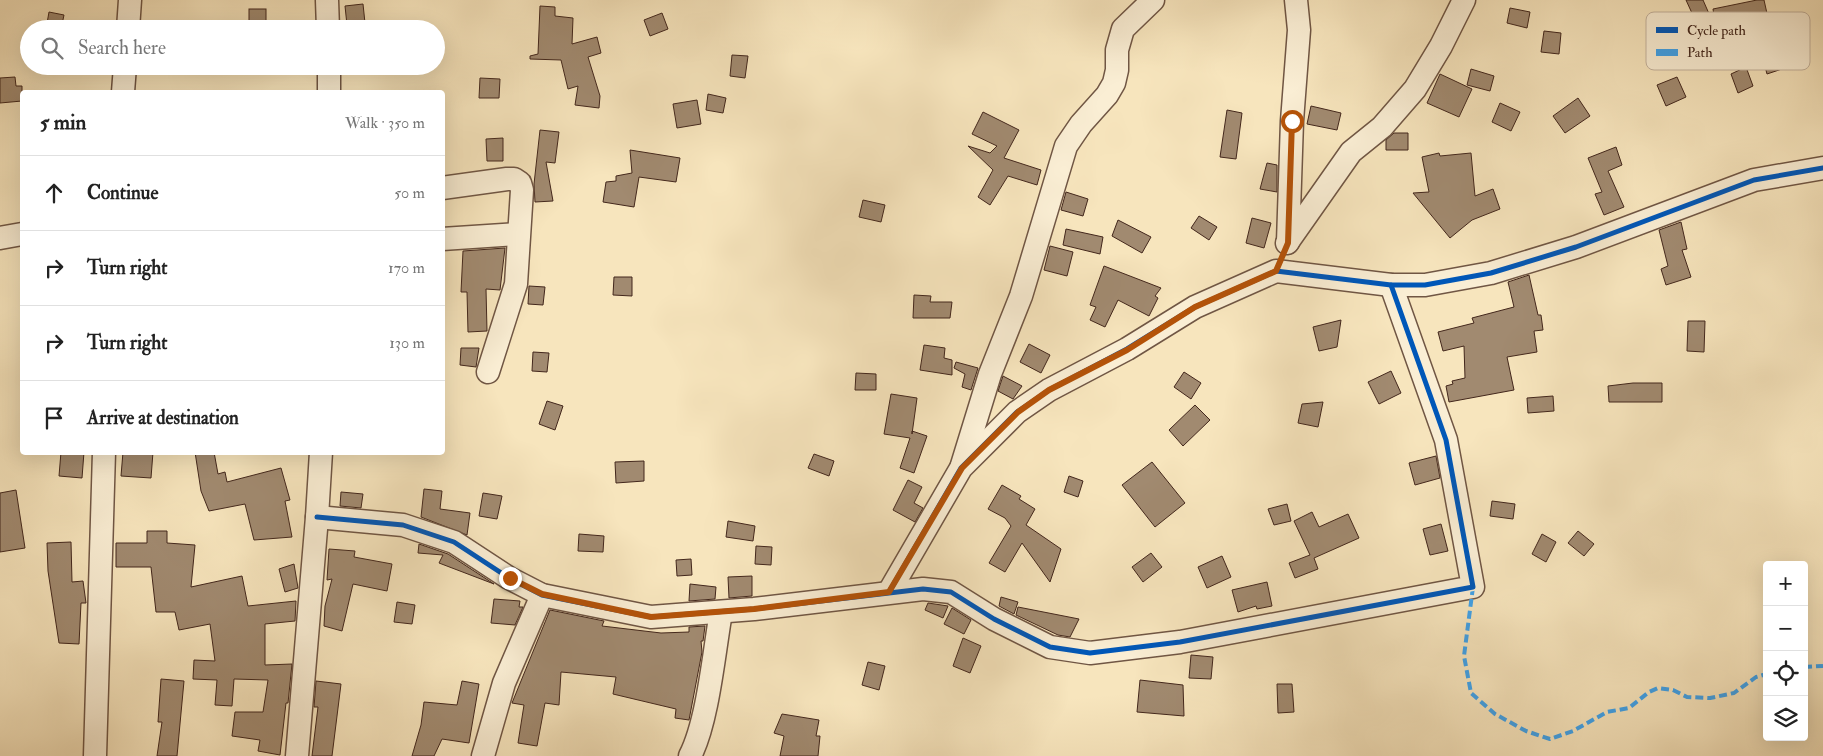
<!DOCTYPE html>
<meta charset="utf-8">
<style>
body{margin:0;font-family:"IM FELL Double Pica",serif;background:#f6f6f6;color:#222}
.controls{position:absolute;right:15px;bottom:15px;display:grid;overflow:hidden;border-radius:5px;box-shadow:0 5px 20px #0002}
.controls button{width:45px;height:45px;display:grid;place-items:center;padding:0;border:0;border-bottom:1px solid #e0e0e0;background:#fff;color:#222;font:25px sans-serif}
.stop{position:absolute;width:15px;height:15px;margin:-11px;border:4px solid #b45309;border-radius:50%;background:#fff}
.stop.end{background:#b45309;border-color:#fff;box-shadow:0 1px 5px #0008}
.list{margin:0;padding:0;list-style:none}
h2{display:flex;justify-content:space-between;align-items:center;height:65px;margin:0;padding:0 20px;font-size:21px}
h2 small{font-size:16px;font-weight:400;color:#767676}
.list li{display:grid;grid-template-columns:32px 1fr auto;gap:15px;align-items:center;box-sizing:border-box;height:75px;padding:0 20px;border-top:1px solid #e0e0e0}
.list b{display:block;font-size:19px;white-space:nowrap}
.list em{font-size:16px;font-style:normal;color:#767676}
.icon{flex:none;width:28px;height:28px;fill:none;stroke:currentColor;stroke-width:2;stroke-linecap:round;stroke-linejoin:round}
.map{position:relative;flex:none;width:1823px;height:756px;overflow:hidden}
.search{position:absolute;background:#fff;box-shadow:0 5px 20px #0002;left:20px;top:20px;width:425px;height:55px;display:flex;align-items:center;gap:12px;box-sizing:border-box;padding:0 18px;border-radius:28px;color:#767676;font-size:19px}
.panel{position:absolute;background:#fff;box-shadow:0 5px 20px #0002;left:20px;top:90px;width:425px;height:365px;border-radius:5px}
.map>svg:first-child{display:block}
.building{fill:#a18a70;stroke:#43271c}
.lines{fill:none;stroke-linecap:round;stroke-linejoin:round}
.minor-casing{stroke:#705644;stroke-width:25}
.minor{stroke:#faeed4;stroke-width:22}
.quiet{stroke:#3fa2ea;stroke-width:4;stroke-dasharray:8 4;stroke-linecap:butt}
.cycleway-casing{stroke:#faeed4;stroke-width:8}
.cycleway{stroke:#0057b8;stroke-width:5}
.route{stroke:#b45309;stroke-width:6}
.key{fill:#faeed4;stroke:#c3b29d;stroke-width:1}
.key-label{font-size:14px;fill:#43271c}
</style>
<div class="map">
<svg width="1823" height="756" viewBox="0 0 1823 756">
<rect width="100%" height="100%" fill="#f7e5bd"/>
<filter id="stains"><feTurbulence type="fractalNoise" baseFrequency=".004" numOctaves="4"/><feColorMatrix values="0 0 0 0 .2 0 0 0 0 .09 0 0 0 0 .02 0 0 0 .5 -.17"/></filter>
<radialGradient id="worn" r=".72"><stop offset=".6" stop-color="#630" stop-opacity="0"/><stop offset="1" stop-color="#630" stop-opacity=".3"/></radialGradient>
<g class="building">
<polygon points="1686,0 1703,0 1710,16 1696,22"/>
<polygon points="1757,0 1764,0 1768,18 1716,29 1713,9"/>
<polygon points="363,4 365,23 347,25 345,6"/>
<polygon points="540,6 555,7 555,16 573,18 572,44 597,37 601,53 588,57 600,96 599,108 575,105 578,86 568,89 561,60 530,59 530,56 538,54"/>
<polygon points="1510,8 1530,12 1527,28 1507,23"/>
<rect x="249" y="9" width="17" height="20"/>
<polygon points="49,12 64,15 61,29 46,29"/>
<polygon points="662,13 668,29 650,36 644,20"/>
<polygon points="1544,31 1561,33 1559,54 1541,52"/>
<polygon points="1778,54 1782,69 1767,74 1763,59"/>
<polygon points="732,55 748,56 745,78 730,76"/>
<polygon points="1746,67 1753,86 1738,93 1731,74"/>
<polygon points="1471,69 1494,76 1490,91 1467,85"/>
<polygon points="1440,74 1472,89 1459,117 1427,103"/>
<polygon points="15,77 16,86 22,86 22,101 0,103 0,78"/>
<polygon points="1677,77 1686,97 1666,106 1657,85"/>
<polygon points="480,78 500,79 499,98 479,98"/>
<polygon points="708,94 726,98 723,113 706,110"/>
<polygon points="1578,98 1590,116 1565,133 1553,116"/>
<polygon points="697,100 701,124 677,128 673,104"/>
<polygon points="1500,103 1520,112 1511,131 1492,122"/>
<polygon points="1311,106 1341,113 1337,130 1307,124"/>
<polygon points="1227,110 1242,113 1236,159 1220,157"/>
<polygon points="983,112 1019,130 1004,158 1041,170 1037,185 1008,176 990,205 978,197 993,170 968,146 990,153 997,146 972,134"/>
<polygon points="540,130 559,132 555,163 546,162 553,201 535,202 534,184"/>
<polygon points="1394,133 1408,133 1408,150 1386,150 1386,140"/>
<polygon points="503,138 503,161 487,161 486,139"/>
<polygon points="1616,147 1622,165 1608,171 1624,207 1604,215 1595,194 1602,192 1588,158"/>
<polygon points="630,150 680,158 676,182 639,177 634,207 603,202 606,182 616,181 616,176 632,173"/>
<polygon points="1439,153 1440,156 1471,153 1475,196 1493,189 1500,209 1472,220 1450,238 1413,193 1429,192 1422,157"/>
<polygon points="1267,163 1277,165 1277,192 1260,189"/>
<polygon points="1066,192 1088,199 1083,216 1061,210"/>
<polygon points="863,200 885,205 881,222 859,217"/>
<polygon points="1199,216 1217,227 1209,240 1191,228"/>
<polygon points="1252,218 1271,223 1264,248 1246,243"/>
<polygon points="1118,220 1151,237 1142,253 1112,236"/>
<polygon points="1681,222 1687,249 1682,250 1691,277 1666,285 1661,269 1668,266 1659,230"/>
<polygon points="1066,229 1103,237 1100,254 1063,245"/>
<polygon points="1050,246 1073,252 1067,276 1044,270"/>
<polygon points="505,248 500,290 486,289 487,331 468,332 467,292 461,292 463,251"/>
<polygon points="1104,266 1161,288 1155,296 1158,298 1149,316 1118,300 1105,327 1090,320 1096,307 1090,305"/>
<polygon points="1529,275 1538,315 1541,315 1543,330 1534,331 1537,352 1507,357 1514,390 1449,402 1446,386 1453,384 1452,381 1465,378 1464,346 1443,351 1438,332 1474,323 1472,318 1514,307 1508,282"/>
<polygon points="614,277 632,277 632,296 613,295"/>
<polygon points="529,286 545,287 543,305 528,304"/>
<polygon points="914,295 931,296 930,302 952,302 950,318 913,318"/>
<polygon points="1341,320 1337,347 1319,351 1313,327"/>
<polygon points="1688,321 1705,321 1704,352 1687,351"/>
<polygon points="1029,344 1050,355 1041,373 1020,362"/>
<polygon points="924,345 945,348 944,358 952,360 952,375 920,370"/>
<polygon points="461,348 479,348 476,367 460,365"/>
<polygon points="533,352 549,353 547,372 532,371"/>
<polygon points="956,362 978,368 971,390 962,387 965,374 954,368"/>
<polygon points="1391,371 1401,393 1379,404 1368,382"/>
<polygon points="1184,372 1201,383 1191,399 1174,387"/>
<polygon points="856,373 876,374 876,390 855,390"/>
<polygon points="1003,376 1022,386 1013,399 998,391"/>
<polygon points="1633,383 1662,383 1662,402 1609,402 1608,386"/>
<polygon points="891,394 917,398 912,434 912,431 927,436 914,473 900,468 910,438 884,434"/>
<polygon points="1553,396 1554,411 1528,413 1527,398"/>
<polygon points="547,401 563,406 555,430 539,424"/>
<polygon points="1323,402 1318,427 1298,423 1302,404"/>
<polygon points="1195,405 1210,420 1183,446 1169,430"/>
<polygon points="61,452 84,452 82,478 59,476"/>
<polygon points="123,452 153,452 151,478 121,476"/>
<polygon points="195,452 214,452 218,474 225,472 227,482 281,468 290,500 285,501 292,537 254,540 245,504 209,511 201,491"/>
<polygon points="814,454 834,461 829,476 808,468"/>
<polygon points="1436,456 1440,478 1415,485 1409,463"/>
<polygon points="644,461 644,481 616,483 615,462"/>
<polygon points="1152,462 1185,503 1155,527 1122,485"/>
<polygon points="1069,476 1083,481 1078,497 1064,492"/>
<polygon points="908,480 922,487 914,503 923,508 915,522 893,510"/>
<polygon points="1002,485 1021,496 1019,499 1035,509 1026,525 1061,549 1050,582 1022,543 1005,572 989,563 1011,526 1005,518 988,509"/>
<polygon points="424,489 442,491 440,509 470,513 467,535 421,517"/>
<polygon points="16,490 25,548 0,552 0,493"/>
<polygon points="341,492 363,494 361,508 340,506"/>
<polygon points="483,493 502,496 497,519 479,516"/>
<polygon points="1492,501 1515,504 1513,519 1490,516"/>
<polygon points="1287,504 1291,521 1274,525 1268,509"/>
<polygon points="1312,512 1319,527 1348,514 1359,538 1314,558 1318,569 1295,578 1289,563 1310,555 1294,521"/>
<polygon points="728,521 755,526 753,541 726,537"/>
<polygon points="1441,524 1448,551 1430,555 1423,529"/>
<polygon points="147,531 167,531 167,543 195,545 191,587 242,576 248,606 296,601 295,621 265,624 265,665 292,664 288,703 286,703 280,755 258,751 260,740 232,736 235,712 263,712 268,680 234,679 232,706 215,705 217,680 193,679 194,660 215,661 210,624 179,630 175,612 156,612 151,567 116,567 116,543 147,543"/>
<polygon points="1578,531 1594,544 1584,556 1568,543"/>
<polygon points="579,534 604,536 603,552 578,551"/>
<polygon points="1542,534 1556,542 1546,562 1532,554"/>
<polygon points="71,542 72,582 83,581 86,603 81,603 79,644 59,643 48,571 47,543"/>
<polygon points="419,544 448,554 494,584 439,563 443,555 418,553"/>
<polygon points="756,546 772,547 771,565 755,564"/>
<polygon points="329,549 355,551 354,557 392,564 387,591 353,584 342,631 324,626 325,606 332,579 327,580"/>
<polygon points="1151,553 1162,567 1143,582 1132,567"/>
<polygon points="1222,556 1231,577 1207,588 1198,567"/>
<polygon points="691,559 692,575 677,576 676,560"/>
<polygon points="294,564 298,588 285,592 279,569"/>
<polygon points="752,576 752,596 729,598 728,577"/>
<polygon points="1267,582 1272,606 1257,609 1256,606 1238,612 1232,590"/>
<polygon points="690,584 716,587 715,599 689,601"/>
<polygon points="1001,597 1018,602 1014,614 999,606"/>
<polygon points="494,599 520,601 519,607 523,607 515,625 491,623"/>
<polygon points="397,602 415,605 412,624 394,622"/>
<polygon points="928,603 948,606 943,618 925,610"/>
<polygon points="1018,607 1079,619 1070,637 1058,635 1016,615"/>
<polygon points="952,608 971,620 964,634 944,624"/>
<polygon points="550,610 604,621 602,626 661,633 689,632 689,627 705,626 703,641 701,641 702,652 689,720 675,718 676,709 613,694 616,677 561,672 559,705 545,703 537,746 518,743 524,705 512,703"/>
<polygon points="963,638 981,646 970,673 953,666"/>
<polygon points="1191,655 1213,657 1211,679 1189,678"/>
<polygon points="868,662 885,666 879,690 862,685"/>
<polygon points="161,679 184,681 177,756 157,756 162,722 158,722"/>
<polygon points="1140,680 1183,685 1184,716 1137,712"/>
<polygon points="316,681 341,684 332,756 312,756 318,707 314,707"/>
<polygon points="462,681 479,684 469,743 442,739 434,756 412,756 421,725 424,702 457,705"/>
<polygon points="1277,684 1292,684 1294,712 1278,713"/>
<polygon points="782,714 819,720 816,736 820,736 818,756 780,756 784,736 774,733"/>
</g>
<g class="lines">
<g class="minor-casing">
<g id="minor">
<polyline points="327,0 328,29"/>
<polyline points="128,29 130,0"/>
<polyline points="329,66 329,92"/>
<polyline points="123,92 125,66"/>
<polyline points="442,188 507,179 514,179 520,183 522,190 516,284 488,372"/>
<polyline points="0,238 22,234"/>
<polyline points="442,239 518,234"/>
<polyline points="1288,242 1292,121 1299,30 1296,0"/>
<polyline points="1287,243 1351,152 1382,127 1415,89 1441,46 1464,0"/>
<polyline points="962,465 990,374 1021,296 1066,146 1081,124 1107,95 1114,83 1117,70 1117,50 1123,29 1153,0"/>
<polyline points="317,517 403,525 454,542 509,578 542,595 651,617 754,609 923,589 951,592 994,619 1050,647 1090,653 1180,642 1473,587 1446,440 1391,285"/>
<polyline points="889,592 961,468 1017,412 1049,390 1127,349 1195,307 1276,271 1391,285 1425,285 1491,273 1576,247 1754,180 1823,168"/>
<polyline points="95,756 104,452"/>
<polyline points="297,756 317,517 321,452"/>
<polyline points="483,756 504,683 542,595"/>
<path d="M690,756C708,721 714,652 721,612"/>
</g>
</g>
<use href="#minor" class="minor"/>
<g class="quiet">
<polyline points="1473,587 1464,656 1471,693 1495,714 1526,731 1550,739 1573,731 1607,712 1629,708 1649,692 1658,688 1673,690 1687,697 1710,698 1734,693 1756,677 1767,674"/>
<polyline points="1804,667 1823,666"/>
</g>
<g class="cycleway-casing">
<g id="cycleway">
<polyline points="317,517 403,525 454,542 509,578 542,595 651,617 754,609 923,589 951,592 994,619 1050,647 1090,653 1180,642 1473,587 1446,440 1391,285"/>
<polyline points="889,592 961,468 1017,412 1049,390 1127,349 1195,307 1276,271 1391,285 1425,285 1491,273 1576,247 1754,180 1823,168"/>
</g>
</g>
<use href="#cycleway" class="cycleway"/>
</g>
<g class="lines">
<polyline class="route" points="510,578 542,594 651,617 754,609 889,592 962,468 1018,412 1049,390 1127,350 1195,307 1276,271 1288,243 1292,121"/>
</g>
<rect x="1646" y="12" width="164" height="58" rx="8" class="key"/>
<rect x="1656" y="27" width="22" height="6" fill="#0057b8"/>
<rect x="1656" y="49" width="22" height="7" fill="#3fa2ea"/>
<g class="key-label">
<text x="1687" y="35">Cycle path</text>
<text x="1687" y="57">Path</text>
</g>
<rect width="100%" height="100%" filter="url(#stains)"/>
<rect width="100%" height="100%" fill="url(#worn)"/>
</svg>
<div class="controls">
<button>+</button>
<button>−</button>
<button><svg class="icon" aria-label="locate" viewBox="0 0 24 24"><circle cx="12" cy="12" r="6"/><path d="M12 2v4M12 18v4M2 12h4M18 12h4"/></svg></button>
<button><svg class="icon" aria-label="layers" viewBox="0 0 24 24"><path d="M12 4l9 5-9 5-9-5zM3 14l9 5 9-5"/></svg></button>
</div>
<div class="stop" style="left:1292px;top:121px"></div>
<div class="stop end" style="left:510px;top:578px"></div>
<div class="search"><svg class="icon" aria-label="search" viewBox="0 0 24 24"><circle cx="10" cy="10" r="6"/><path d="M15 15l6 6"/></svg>Search here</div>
<section class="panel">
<h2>5 min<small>Walk · 350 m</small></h2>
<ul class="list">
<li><svg class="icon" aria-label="ahead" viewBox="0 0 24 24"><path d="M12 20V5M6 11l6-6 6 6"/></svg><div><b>Continue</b></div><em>50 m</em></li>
<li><svg class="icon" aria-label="right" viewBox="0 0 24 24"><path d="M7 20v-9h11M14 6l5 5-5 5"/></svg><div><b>Turn right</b></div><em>170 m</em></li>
<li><svg class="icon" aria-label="right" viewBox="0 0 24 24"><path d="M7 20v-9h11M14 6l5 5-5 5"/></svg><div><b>Turn right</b></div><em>130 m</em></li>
<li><svg class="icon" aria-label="arrive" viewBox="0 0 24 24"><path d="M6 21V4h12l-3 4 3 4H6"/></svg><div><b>Arrive at destination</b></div></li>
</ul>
</section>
</div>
